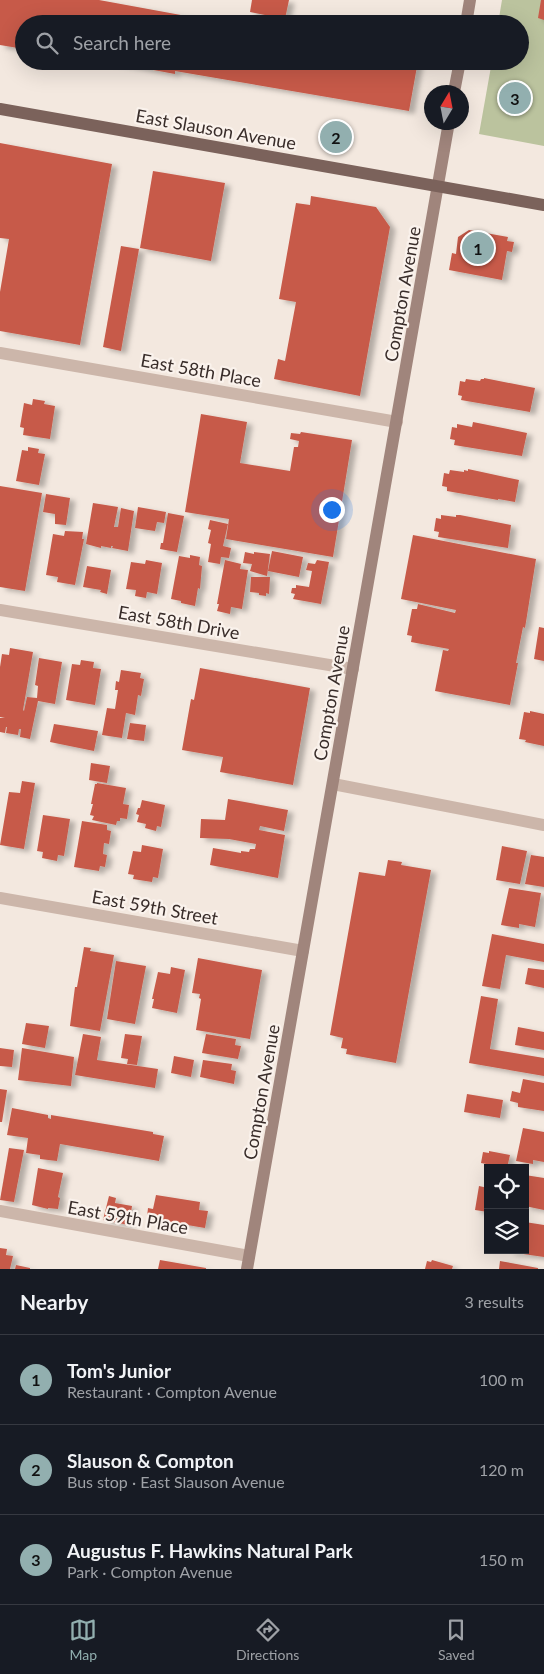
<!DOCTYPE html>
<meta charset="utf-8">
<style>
body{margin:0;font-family:Lato,sans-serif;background:#20242c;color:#f1f3f6}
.controls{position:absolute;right:15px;bottom:15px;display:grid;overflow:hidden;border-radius:0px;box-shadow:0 5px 20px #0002}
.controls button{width:45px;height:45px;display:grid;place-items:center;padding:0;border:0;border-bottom:1px solid #363941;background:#171b24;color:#f1f3f6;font:25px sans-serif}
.compass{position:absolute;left:424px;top:85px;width:45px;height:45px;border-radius:50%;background:#171b24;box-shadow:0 5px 20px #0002;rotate:10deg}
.you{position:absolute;left:331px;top:509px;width:18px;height:18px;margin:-12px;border:4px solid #fff;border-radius:50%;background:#1a73e8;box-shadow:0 0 0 8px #1a73e833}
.badge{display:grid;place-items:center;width:32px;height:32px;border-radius:50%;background:#92afaf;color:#111;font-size:16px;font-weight:700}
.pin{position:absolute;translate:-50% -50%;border:2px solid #fff;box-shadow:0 1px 5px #0006}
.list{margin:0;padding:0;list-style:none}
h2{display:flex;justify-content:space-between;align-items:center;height:65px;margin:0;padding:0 20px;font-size:21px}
h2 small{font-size:16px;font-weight:400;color:#9ea1a6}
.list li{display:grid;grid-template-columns:32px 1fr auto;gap:15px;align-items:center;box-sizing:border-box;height:90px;padding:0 20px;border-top:1px solid #363941}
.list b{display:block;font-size:19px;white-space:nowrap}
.list p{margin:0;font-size:16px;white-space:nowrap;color:#9ea1a6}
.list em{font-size:16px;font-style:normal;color:#9ea1a6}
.icon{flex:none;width:28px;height:28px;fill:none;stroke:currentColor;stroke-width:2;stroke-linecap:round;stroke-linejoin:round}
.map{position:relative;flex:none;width:544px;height:1269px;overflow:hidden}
.search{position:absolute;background:#171b24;box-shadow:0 5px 20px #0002;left:15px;right:15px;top:15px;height:55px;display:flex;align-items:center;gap:12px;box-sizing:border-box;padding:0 18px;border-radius:28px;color:#9ea1a6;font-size:19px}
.sheet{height:335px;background:#171b24}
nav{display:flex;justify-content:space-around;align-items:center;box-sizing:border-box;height:70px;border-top:1px solid #363941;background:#171b24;font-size:14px;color:#9ea1a6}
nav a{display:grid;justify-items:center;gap:2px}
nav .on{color:#92afaf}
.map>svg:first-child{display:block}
.green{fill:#bbc39e}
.building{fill:#c75a49;filter:url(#shadow)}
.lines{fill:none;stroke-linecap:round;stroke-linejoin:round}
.street{stroke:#ccb6aa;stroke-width:12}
.secondary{stroke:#a0857c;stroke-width:12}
.primary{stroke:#7b625b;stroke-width:12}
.labels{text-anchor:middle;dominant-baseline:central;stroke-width:4.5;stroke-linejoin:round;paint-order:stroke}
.street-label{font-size:18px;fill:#392d2a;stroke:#faf2ec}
</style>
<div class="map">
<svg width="544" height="1269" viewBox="0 0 544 1269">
<defs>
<filter id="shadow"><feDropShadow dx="5.5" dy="3" stdDeviation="2.5" flood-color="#0004"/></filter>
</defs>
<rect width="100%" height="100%" fill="#f3e8df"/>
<polygon class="green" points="502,0 544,0 544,146 479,134 492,61 520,61 520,24 498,24"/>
<g class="building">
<polygon points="0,0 99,0 230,24 24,24 24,49 0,45"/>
<polygon points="252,0 289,0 285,19 250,12"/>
<polygon points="541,0 544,0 544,20 538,18"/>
<polygon points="105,61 418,61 409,111 175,71 175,74"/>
<polygon points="0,143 112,164 80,345 0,331 0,292 9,239 0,238"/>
<polygon points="153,171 225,183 211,261 140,248"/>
<polygon points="311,196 376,207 390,227 360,396 274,379 278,359 285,361 296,302 279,299 296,203 310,205"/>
<polygon points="469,230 508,237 507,241 514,242 512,252 507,251 502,280 449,270 452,253 456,254 458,237"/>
<polygon points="121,246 139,249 121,351 103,347"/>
<polygon points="484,378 535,388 530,412 461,400 462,396 458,395 460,381 465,382 466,379 480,381 481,379 484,379"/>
<polygon points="33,399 45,401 44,404 55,406 50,439 23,435 24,428 20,427 24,403 32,405"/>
<polygon points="201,414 247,422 240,463 290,471 294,447 298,447 299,441 290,439 291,433 300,434 301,432 352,440 333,557 226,539 229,519 185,512"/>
<polygon points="473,422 527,433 522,456 454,445 455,440 450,439 452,427 457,428 457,424 472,427"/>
<polygon points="28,447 39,449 38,453 45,454 39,485 16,481 22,450 28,451"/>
<polygon points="468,469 519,480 515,502 498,499 498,500 447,491 447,487 442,486 444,473 449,474 450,470 464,472 464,470 468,471"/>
<polygon points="0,486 42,493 25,591 0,587"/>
<polygon points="46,494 70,498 66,525 55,524 55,514 43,512"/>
<polygon points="93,503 118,507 114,527 118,527 121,508 134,511 128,551 112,548 113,546 111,546 111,548 101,546 101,548 86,544"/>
<polygon points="138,507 166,512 164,523 157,522 155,531 135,528"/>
<polygon points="168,513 184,516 177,552 160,549 161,543 163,543"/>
<polygon points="441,515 456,517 456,515 460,515 511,525 508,548 438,537 439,532 434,531 436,518 441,519"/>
<polygon points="210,520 228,524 223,546 231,548 229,558 221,557 220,564 208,562 211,544 208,543 211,530 208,529"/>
<polygon points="65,531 83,532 82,539 84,539 75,585 57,582 58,577 46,575 53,534 64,536"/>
<polygon points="413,535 536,559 526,622 525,628 523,627 516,663 518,663 510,705 435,691 443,650 448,651 449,649 411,642 412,636 407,635 412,609 417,609 418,604 455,613 456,610 401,599"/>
<polygon points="272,551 303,557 299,577 268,571"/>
<polygon points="245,552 254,554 254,552 270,554 267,576 250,571 252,564 243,563"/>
<polygon points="190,555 200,557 199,565 202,566 200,589 198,588 195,606 181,603 181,601 171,599 179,556 190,558"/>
<polygon points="146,560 162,563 157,594 147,592 146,598 135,596 136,590 126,589 131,562 145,564"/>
<polygon points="225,560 241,564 240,569 248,570 242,609 231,607 230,614 217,611 219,604 217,604"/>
<polygon points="317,560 329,562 321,604 293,599 295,594 291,593 292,588 296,588 296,585 309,587 312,571 306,570 308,563 315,564"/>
<polygon points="87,566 111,570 107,594 100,592 101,590 83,587"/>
<polygon points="251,577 270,577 269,594 266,593 266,596 259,595 259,593 250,592"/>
<polygon points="539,627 544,628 544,661 534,659"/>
<polygon points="10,648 33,652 23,710 24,711 27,697 37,698 38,686 35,685 39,658 62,662 55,704 38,701 30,739 20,737 21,729 19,729 18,735 6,733 7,727 6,727 5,733 0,732 0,718 5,718 0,717 0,667 2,654 9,655"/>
<polygon points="81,660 94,662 93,668 101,669 95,705 66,700 72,664 80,665"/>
<polygon points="200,668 310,688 293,785 220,772 223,757 182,750 191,699 194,700"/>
<polygon points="121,670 141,673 140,678 144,679 141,696 138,695 135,715 126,713 122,738 102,735 107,708 115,709 118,690 115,690 116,681 119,682"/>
<polygon points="530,711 544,714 544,746 525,742 526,740 519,739 524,712 530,713"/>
<polygon points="130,723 146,725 144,741 127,739"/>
<polygon points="54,724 98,731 94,751 50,742"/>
<polygon points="91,763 110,766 107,783 89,780"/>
<polygon points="22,781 35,783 24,849 0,845 9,792 20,793"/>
<polygon points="97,783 126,788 123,804 129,805 127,819 120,818 120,821 117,821 116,825 92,820 94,816 90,815 93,804 91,804 95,784 97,784"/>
<polygon points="228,799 288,810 284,831 260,826 259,830 285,835 278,878 210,865 213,848 241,853 241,851 249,852 250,849 255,849 256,844 229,839 200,838 201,819 225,820"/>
<polygon points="142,800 165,805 161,827 157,826 156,831 145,828 146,824 137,822 139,815 136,814 138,808 140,808"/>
<polygon points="43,815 70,819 64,856 58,855 57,861 42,858 43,852 37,851"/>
<polygon points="82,821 107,825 107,830 111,831 109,844 104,843 103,854 107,855 105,867 100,866 99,871 74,867"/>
<polygon points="142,845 163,849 158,878 153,877 152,882 133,879 134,875 128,874 133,851 141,852"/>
<polygon points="502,846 527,851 520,884 496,880"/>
<polygon points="531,855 544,857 544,887 525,884"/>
<polygon points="388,860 402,862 401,865 431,870 396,1063 346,1054 347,1049 341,1048 343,1038 330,1035 359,872 385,876"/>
<polygon points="509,888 541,893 535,927 519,924 519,928 501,925"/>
<polygon points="492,934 544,944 544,962 506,955 500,989 482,986"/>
<polygon points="84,947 91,948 90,951 114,955 100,1031 70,1026 75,987 77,987"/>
<polygon points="198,958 262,970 250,1039 196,1030 201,999 199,998 200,994 192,993"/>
<polygon points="116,961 146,966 135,1024 107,1019"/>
<polygon points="171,967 185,970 177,1013 152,1008 154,999 152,999 158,972 170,974"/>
<polygon points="528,968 544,970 544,988 525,984"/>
<polygon points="481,996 498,999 490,1049 544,1058 544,1076 469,1063"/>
<polygon points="26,1023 49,1026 45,1048 22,1044"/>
<polygon points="518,1027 544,1032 544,1050 515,1045"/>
<polygon points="83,1034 101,1037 97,1060 158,1069 155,1088 75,1075"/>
<polygon points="125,1034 142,1036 137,1065 127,1064 128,1059 121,1058"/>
<polygon points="206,1034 236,1039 235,1045 241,1046 238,1059 202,1053"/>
<polygon points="0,1048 14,1050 12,1067 0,1066"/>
<polygon points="22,1048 74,1057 71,1086 18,1080"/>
<polygon points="174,1056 194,1060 191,1077 171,1073"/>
<polygon points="203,1060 232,1064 231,1070 236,1071 234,1084 200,1077"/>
<polygon points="523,1079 544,1083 544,1111 518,1107 518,1103 510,1101 512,1091 520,1093"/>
<polygon points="0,1089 7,1090 2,1122 0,1122"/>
<polygon points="467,1094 503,1100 500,1118 464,1112"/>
<polygon points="12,1108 48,1115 48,1118 51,1119 51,1115 153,1132 153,1134 164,1136 159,1161 60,1144 57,1161 40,1159 40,1155 26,1153 28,1138 7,1135"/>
<polygon points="523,1128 544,1132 544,1162 533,1160 533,1164 516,1161"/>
<polygon points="9,1148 24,1150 14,1202 0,1200"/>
<polygon points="489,1151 510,1155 507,1168 481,1163 483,1152 489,1153"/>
<polygon points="38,1168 63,1173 58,1197 60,1198 58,1209 48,1208 48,1209 32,1205"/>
<polygon points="525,1175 544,1178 544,1210 525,1206"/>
<polygon points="479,1186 488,1188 488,1212 475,1210"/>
<polygon points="156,1195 200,1202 199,1210 208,1211 205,1228 152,1219 152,1218 147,1217 148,1208 153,1209"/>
<polygon points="109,1196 116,1198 115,1203 132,1206 129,1225 103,1220"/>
<polygon points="525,1222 544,1225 544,1257 509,1252 509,1250 525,1250"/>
<polygon points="0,1248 7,1249 6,1255 13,1256 10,1269 0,1269"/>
<polygon points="160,1260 206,1268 206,1269 158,1269"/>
<polygon points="432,1260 453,1266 452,1269 425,1269 427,1261 431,1262"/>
<polygon points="500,1261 538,1268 538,1269 499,1269"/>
<polygon points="16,1265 30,1268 30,1269 15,1269"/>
</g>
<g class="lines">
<g class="street">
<polyline points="0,353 397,422"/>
<polyline points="0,610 353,669"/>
<polyline points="333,784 544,825"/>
<polyline points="0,898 303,951"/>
<polyline points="0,1211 249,1256"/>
</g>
<g class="secondary">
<polyline points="466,24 470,0"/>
<polyline points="454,92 460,61"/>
<polyline points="247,1269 449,122"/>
</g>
<polyline class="primary" points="0,109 544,205"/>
</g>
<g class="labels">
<g class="street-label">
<text transform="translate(216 129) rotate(10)">East Slauson Avenue</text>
<text transform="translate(402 294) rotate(-80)">Compton Avenue</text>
<text transform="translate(201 370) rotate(10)">East 58th Place</text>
<text transform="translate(179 622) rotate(10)">East 58th Drive</text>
<text transform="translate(331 693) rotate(-80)">Compton Avenue</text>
<text transform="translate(155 907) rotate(10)">East 59th Street</text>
<text transform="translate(261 1092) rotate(-80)">Compton Avenue</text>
<text transform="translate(128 1217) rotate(10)">East 59th Place</text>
</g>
</g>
</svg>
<div class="controls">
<button><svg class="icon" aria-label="locate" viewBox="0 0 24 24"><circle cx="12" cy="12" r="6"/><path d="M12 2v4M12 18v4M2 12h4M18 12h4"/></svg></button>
<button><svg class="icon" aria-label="layers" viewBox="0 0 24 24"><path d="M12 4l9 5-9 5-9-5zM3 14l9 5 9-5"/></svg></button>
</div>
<svg class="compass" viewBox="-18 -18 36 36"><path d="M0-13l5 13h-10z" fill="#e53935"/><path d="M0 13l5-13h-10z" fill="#9ea1a6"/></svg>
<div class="you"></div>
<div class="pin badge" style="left:478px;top:248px">1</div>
<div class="pin badge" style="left:336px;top:137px">2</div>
<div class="pin badge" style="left:515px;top:98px">3</div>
<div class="search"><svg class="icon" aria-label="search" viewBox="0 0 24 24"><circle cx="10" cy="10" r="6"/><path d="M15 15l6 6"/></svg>Search here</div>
</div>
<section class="sheet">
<h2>Nearby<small>3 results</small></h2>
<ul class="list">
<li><span class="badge">1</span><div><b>Tom's Junior</b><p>Restaurant · Compton Avenue</p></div><em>100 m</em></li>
<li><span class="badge">2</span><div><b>Slauson &amp; Compton</b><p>Bus stop · East Slauson Avenue</p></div><em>120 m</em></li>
<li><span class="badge">3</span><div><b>Augustus F. Hawkins Natural Park</b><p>Park · Compton Avenue</p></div><em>150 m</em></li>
</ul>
</section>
<nav>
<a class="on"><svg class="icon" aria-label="map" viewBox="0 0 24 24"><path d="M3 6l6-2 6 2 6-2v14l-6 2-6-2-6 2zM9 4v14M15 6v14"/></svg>Map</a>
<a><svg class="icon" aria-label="directions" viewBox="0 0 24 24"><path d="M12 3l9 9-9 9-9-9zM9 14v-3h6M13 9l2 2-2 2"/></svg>Directions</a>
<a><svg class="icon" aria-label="saved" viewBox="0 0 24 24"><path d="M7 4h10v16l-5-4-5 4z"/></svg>Saved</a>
</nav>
